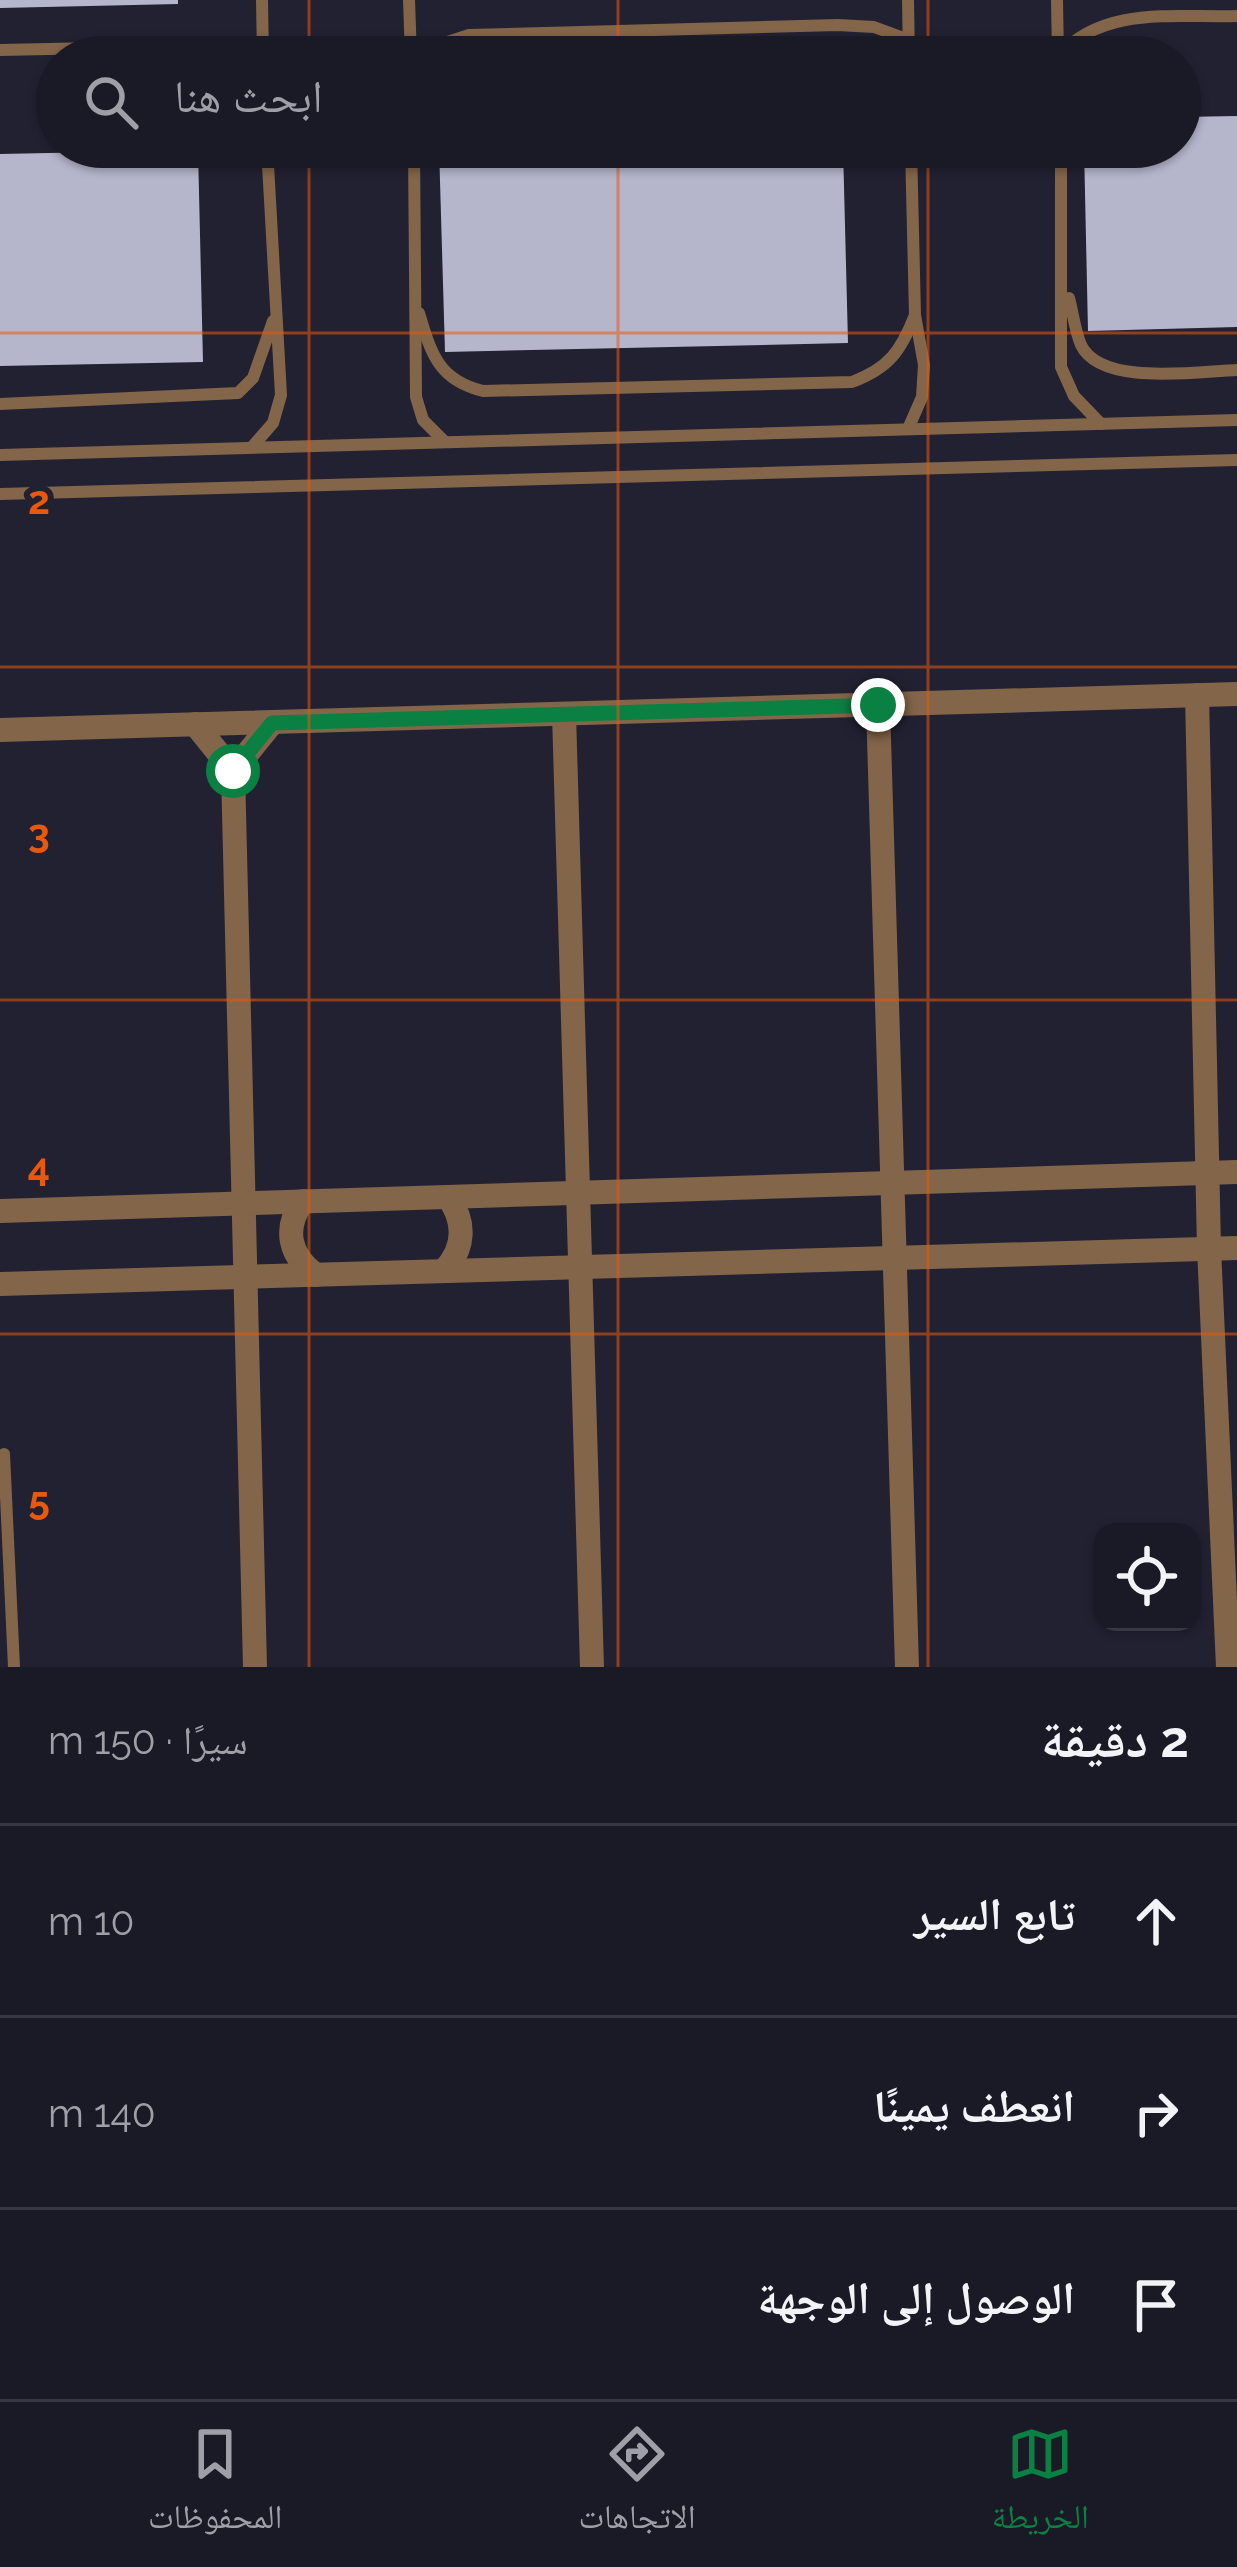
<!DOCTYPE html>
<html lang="ar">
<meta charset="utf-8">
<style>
body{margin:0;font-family:Raleway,"Noto Naskh Arabic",sans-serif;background:#272632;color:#f1f3f6;direction:rtl}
.controls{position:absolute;right:36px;bottom:36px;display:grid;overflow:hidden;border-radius:24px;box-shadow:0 3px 9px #0004}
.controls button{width:108px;height:108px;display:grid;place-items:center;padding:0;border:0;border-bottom:3px solid #383843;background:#1a1926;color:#f1f3f6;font:60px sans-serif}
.stop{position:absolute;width:36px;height:36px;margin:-27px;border:9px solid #0b8043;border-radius:50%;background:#fff}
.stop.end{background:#0b8043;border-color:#fff;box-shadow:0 3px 12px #0008}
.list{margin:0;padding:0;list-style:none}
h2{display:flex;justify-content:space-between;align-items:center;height:156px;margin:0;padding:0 48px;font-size:51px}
h2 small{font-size:39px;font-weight:400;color:#9fa0a7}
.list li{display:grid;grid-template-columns:78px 1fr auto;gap:36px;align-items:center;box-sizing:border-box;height:192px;padding:0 48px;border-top:3px solid #383843}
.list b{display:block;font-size:45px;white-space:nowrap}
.list em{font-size:39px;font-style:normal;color:#9fa0a7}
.icon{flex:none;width:66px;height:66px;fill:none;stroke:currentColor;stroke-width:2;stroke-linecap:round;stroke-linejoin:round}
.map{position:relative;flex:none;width:1237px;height:1667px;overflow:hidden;direction:ltr}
.search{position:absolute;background:#1a1926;box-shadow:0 3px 9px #0004;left:36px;right:36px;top:36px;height:132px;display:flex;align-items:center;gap:30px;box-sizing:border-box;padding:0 42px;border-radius:66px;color:#9fa0a7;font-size:45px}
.sheet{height:732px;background:#1a1926}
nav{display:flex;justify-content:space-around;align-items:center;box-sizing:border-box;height:168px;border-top:3px solid #383843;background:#1a1926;font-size:33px;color:#9fa0a7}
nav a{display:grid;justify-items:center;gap:6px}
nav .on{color:#0b8043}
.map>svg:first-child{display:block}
.building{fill:#b5b5cc}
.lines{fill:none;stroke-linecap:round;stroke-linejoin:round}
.lane{stroke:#836549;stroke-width:12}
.street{stroke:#836549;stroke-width:24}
.route{stroke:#0b8043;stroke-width:15}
.grid{fill:none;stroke:#e8590c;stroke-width:3;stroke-opacity:0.55}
.grid-label{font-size:39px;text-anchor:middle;font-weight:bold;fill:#e8590c;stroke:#222132;stroke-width:12;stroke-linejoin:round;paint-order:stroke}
</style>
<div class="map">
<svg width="1237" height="1667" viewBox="0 0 1237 1667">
<rect width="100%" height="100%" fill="#222132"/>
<g class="building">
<polygon points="0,0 178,0 178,4 0,8"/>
<polygon points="1237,116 1237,327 1088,331 1084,147 1180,147 1180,117"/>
<polygon points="439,147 843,147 848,343 445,352"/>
<polygon points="198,150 203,362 0,366 0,154"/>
</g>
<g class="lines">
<g class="lane">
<polyline points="262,0 263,57"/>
<polyline points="409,0 411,57"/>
<polyline points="908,0 909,57"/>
<polyline points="1057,0 1058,56"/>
<polyline points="0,50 193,46 224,47 247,57"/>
<path d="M1058,56C1104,5 1174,18 1237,16"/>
<polyline points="421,57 432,47 469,35 838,25 874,27 909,40"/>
<polyline points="414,147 416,397 423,420 445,442"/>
<polyline points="1061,147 1061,367 1074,396 1101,424"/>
<path d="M1069,298C1073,313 1075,331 1081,345C1101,387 1198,371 1237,370"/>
<path d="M419,313C431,353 438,380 483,391L852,382C889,368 901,351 915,315"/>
<polyline points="0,404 238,393 253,378 273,321"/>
<polyline points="908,429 922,397 924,365 915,315 911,147"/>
<polyline points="252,447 273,423 281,395 267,147"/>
<polyline points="0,455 1237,420"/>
<polyline points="0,494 1237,460"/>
<polyline points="4,1454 14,1667"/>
</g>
<g class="street">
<polyline points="1197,695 1209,1248 1228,1667"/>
<polyline points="878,705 907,1667"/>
<polyline points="564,714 592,1667"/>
<polyline points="195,724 233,771 255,1667"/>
<polyline points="0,730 1237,694"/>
<polyline points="233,771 272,723"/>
<path d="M303,1201C283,1228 289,1256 316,1275"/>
<polyline points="0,1211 1237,1172"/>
<path d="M444,1271C465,1248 466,1222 448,1197"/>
<polyline points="0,1284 1237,1248"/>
</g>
</g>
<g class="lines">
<polyline class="route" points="233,771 272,723 878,705"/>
</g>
<path class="grid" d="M309,0V57M618,0V57M928,0V57M309,147V1667M618,147V1667M928,147V1667M0,333H1237M0,667H1237M0,1000H1237M0,1334H1237"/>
<g class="grid-label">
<text x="39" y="514">2</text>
<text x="39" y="847">3</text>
<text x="39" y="1181">4</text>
<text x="39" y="1514">5</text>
</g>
</svg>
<div class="controls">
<button><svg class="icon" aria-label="locate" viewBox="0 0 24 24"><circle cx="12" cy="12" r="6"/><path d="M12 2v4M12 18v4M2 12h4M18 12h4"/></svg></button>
</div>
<div class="stop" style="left:233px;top:771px"></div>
<div class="stop end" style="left:878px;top:705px"></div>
<div class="search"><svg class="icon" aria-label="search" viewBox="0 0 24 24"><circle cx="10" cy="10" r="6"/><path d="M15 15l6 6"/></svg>ابحث هنا</div>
</div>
<section class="sheet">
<h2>2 دقيقة<small>سيرًا · 150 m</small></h2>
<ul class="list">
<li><svg class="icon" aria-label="ahead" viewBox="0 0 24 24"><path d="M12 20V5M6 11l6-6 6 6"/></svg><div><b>تابع السير</b></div><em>10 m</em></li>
<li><svg class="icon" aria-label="right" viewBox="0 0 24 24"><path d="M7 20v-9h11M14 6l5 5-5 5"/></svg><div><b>انعطف يمينًا</b></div><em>140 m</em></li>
<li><svg class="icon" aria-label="arrive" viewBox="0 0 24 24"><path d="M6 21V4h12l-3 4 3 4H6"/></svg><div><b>الوصول إلى الوجهة</b></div></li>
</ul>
</section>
<nav>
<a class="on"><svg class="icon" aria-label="map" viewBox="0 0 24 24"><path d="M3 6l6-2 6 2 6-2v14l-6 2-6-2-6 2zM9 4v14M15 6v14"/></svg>الخريطة</a>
<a><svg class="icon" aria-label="directions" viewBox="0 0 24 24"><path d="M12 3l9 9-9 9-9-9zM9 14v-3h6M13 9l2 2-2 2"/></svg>الاتجاهات</a>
<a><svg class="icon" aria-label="saved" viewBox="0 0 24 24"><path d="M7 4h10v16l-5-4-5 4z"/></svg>المحفوظات</a>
</nav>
